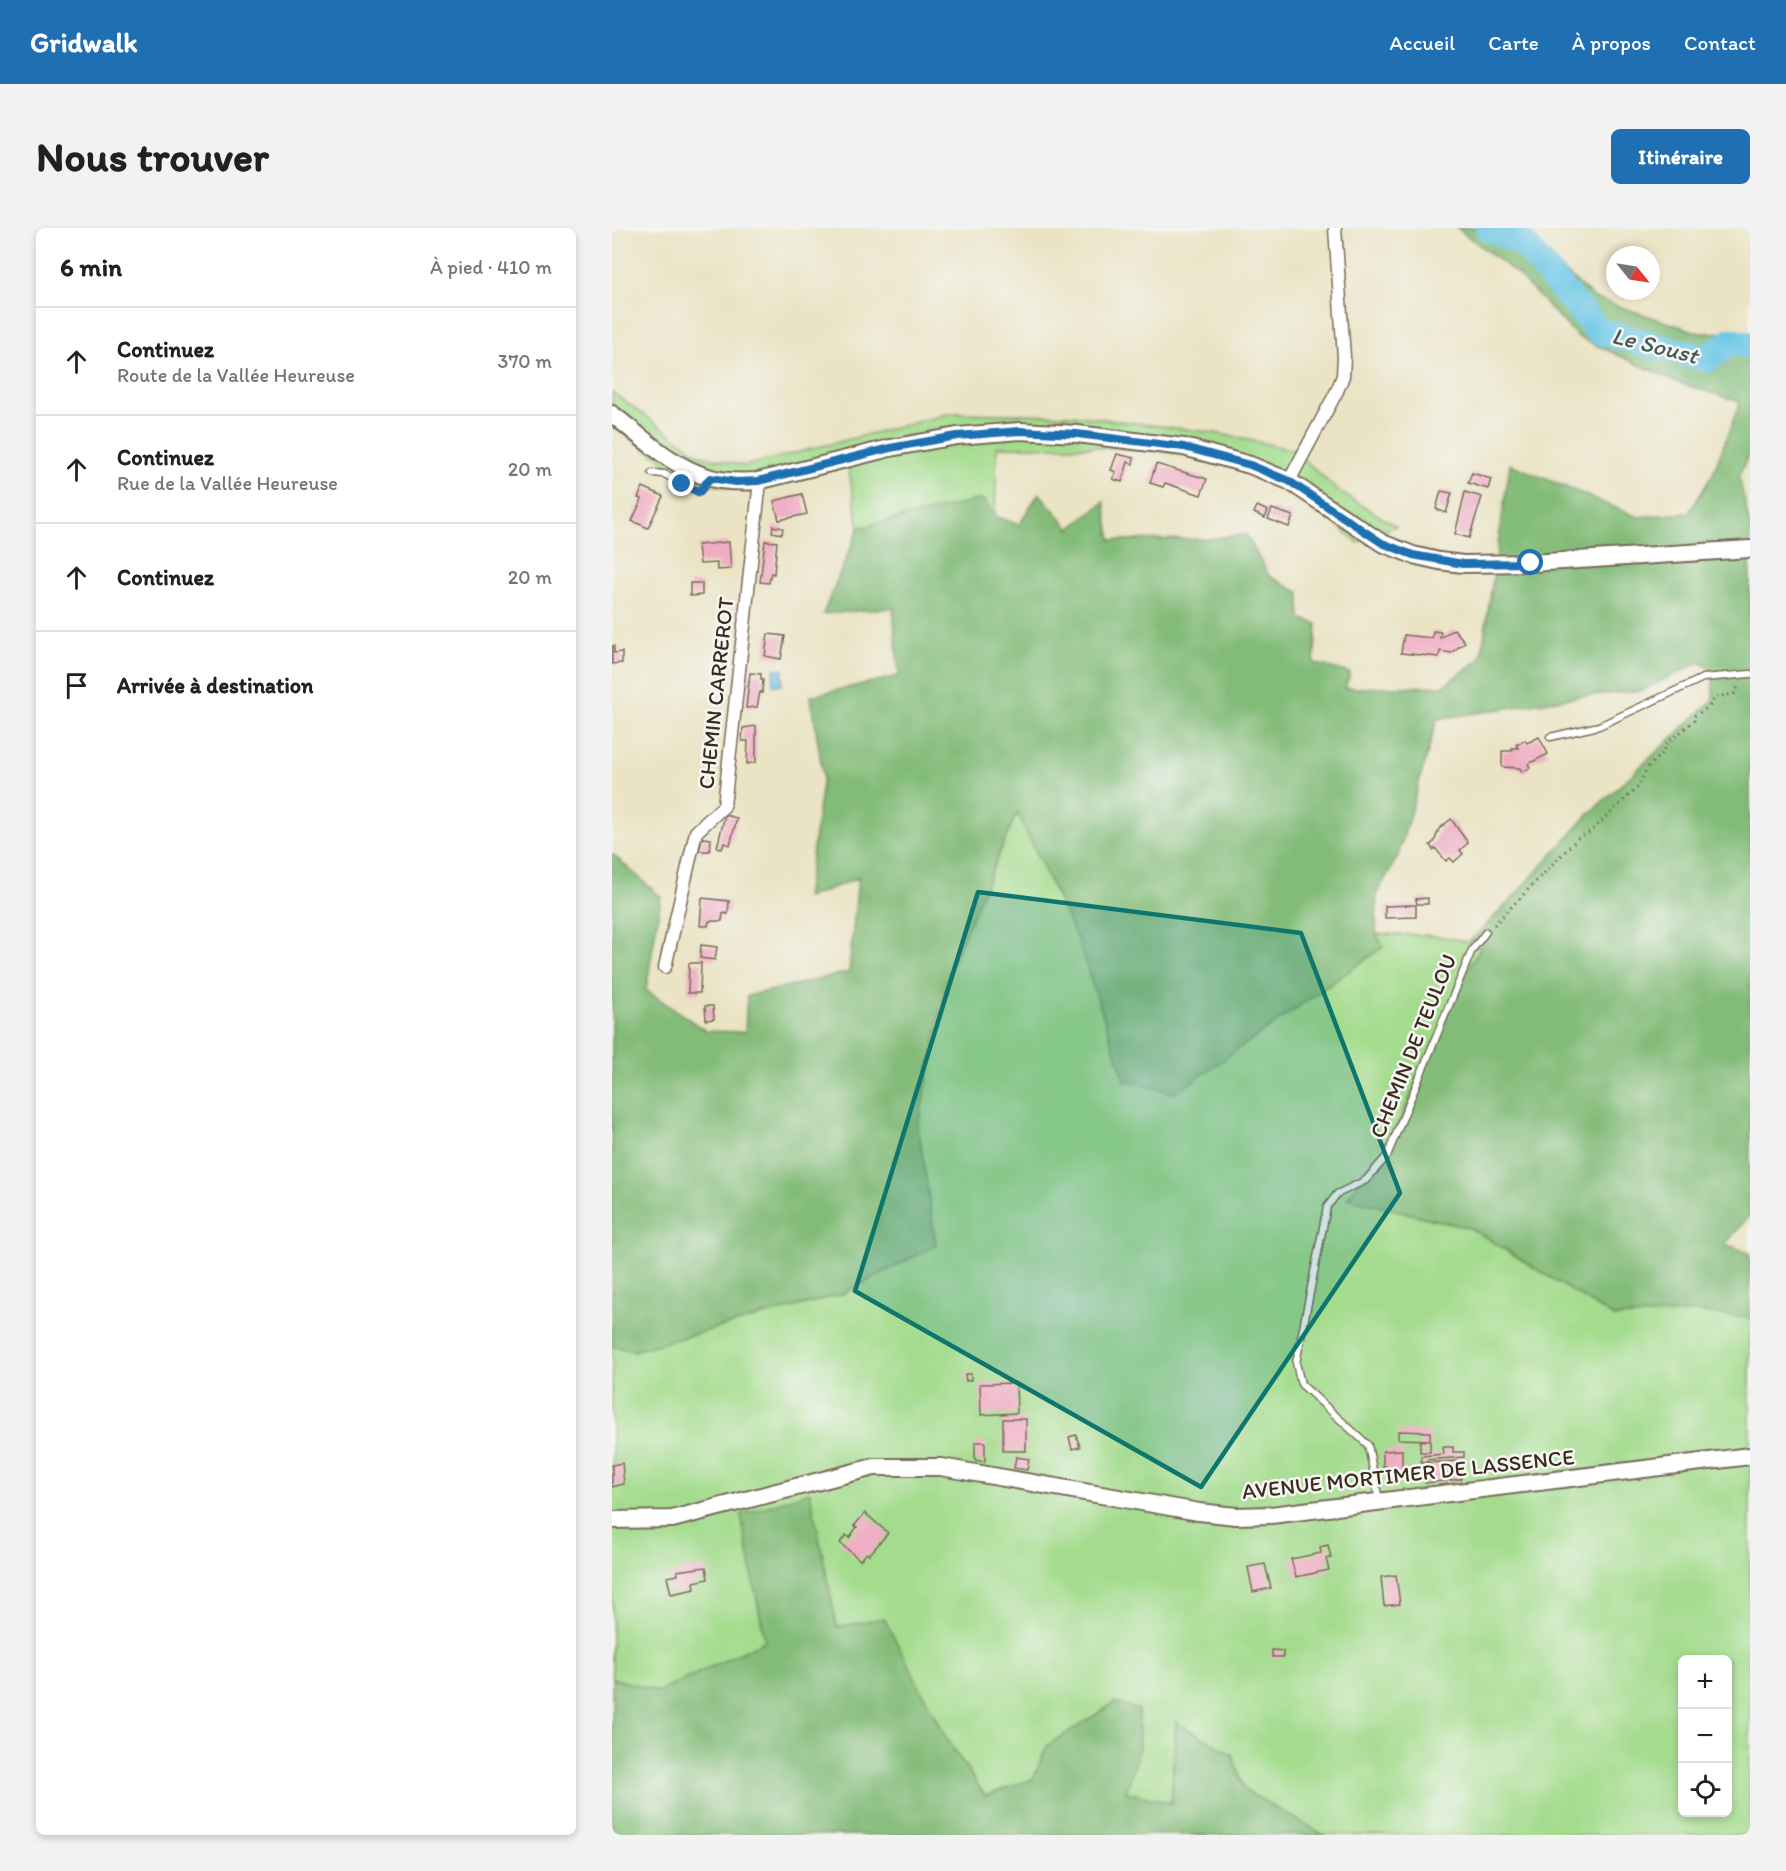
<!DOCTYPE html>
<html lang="fr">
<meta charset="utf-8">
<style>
body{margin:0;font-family:Itim,sans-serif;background:#f2f2f2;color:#202124}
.controls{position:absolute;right:18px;bottom:18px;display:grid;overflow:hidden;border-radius:9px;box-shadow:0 3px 9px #0003}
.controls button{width:54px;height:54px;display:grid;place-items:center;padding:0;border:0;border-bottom:2px solid #e0e0e0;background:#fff;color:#202124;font:30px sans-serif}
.compass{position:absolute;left:994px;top:18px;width:54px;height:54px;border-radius:50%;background:#fff;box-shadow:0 3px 9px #0003;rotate:120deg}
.stop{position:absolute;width:18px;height:18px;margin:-14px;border:4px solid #1f6fb2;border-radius:50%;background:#fff}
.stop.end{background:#1f6fb2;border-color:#fff;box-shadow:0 2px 6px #0008}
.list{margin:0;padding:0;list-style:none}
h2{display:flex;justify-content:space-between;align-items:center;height:78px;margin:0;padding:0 24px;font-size:26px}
h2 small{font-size:20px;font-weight:400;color:#757577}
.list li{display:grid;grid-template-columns:39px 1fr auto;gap:18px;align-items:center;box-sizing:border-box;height:108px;padding:0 24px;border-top:2px solid #e0e0e0}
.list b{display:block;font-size:22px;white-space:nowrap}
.list p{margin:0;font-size:20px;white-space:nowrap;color:#757577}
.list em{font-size:20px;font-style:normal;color:#757577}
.icon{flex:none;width:33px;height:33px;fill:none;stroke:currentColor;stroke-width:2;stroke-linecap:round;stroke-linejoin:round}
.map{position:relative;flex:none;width:1138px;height:1607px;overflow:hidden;border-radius:9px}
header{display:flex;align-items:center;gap:36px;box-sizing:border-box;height:84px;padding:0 30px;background:#1f6fb2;color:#fff}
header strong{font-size:28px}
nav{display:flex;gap:33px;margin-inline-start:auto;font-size:21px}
.intro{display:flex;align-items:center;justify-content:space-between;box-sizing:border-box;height:144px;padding:0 36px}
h1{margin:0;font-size:42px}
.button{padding:15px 27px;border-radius:9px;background:#1f6fb2;color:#fff;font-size:21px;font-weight:700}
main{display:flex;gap:36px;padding:0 36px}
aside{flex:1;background:#fff;border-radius:9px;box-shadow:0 3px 9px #0003}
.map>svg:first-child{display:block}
.green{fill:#a4dc8e;stroke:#708356;stroke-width:1.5;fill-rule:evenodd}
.forest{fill:#83bc79;stroke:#5f734c;stroke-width:1.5}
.water{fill:#66c5e5;stroke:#507882;stroke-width:1.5}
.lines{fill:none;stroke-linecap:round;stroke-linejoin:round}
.river{stroke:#66c5e5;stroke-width:27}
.building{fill:#efaec4}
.service-casing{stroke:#786b58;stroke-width:9}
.minor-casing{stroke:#786b58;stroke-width:15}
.tertiary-casing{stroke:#786b58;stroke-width:20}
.path{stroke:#786b58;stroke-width:3;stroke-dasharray:1.5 4.5;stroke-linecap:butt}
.service{stroke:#fff;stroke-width:6}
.minor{stroke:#fff;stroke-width:12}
.tertiary{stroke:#fff;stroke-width:16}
.route{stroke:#1f6fb2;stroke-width:8}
.marked{fill:#0f766e;fill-opacity:0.2;stroke:#0f766e;stroke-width:4.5;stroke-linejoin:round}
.labels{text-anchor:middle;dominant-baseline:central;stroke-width:5;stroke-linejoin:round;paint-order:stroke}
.street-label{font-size:22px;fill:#3b2a1e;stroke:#f6f6f2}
.water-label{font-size:24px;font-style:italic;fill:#48585a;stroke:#f6f6f2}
</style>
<header>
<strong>Gridwalk</strong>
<nav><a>Accueil</a><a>Carte</a><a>À propos</a><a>Contact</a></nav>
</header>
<div class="intro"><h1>Nous trouver</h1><a class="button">Itinéraire</a></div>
<main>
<aside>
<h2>6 min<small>À pied · 410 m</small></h2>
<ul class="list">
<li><svg class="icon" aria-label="ahead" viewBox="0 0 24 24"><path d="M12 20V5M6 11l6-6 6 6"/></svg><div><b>Continuez</b><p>Route de la Vallée Heureuse</p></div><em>370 m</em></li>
<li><svg class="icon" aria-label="ahead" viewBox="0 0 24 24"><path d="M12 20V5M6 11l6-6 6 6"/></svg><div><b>Continuez</b><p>Rue de la Vallée Heureuse</p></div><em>20 m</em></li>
<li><svg class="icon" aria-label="ahead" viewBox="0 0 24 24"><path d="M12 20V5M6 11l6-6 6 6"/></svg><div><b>Continuez</b></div><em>20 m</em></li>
<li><svg class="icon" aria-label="arrive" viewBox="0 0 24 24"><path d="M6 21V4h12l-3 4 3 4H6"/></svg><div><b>Arrivée à destination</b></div></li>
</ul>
</aside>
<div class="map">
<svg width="1138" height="1607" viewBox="0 0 1138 1607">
<rect width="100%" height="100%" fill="#f6f6f2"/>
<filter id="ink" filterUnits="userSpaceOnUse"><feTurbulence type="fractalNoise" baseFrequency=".0167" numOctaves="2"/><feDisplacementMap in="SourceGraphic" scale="12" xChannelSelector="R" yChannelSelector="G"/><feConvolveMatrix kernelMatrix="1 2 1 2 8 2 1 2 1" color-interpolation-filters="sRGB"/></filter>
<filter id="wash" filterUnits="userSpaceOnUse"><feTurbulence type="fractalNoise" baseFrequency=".008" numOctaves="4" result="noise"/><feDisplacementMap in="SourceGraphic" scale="24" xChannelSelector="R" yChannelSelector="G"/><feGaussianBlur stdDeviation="1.35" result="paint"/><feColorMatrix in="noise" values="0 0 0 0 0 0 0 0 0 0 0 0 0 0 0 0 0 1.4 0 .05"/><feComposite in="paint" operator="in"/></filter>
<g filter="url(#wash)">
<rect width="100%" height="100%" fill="#eae3c4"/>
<g class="green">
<path d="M0,164L88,227L132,238L340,185L459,187L604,205L682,222L726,263L784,298L746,315C726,299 703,276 681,263C595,213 481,219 385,219L383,288L370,271L247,300L236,238L122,261L79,253L0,197Z"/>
<path d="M405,584L466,713L771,719L764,706C800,707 836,705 870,719L854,743L776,918L736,970L860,1001L1002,1089L1086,1084L1138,1090V1607H712L632,1562L620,1526L564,1495L559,1575L513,1564L527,1523L436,1518L421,1551L373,1568L333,1508L225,1400L129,1287L153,1413L47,1464L0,1450V1118L21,1123L230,1066L324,1017L306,898L337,743ZM1070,1432H1116V1584H1070Z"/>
</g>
<g class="forest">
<polygon points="845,0 904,0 982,70 1088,105 1138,104 1138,223 1127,248 1138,298 1138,987 1113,1016 1138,1025 1138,1090 1086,1084 1002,1089 860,1001 735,970 776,918 854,743 869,720 857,714 896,675 978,585 1101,472 1101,443 1088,434 1029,463 970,468 825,491 786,628 765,665 764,706 771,719 563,866 513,853 466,713 405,584 337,743 306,898 324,1017 230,1066 21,1123 0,1118 0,626 49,669 34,762 94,803 133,804 135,768 237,744 246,650 194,670 211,548 199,468 287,448 281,380 211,386 247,300 370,271 383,288 407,297 427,265 458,301 492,274 499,312 596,311 634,306 657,348 688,365 688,390 705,396 702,435 738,445 733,460 831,458 869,430 898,236 1026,289 1077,285 1101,246 1128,174 1067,155 966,109 905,46"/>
<polygon points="198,1264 225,1399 272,1390 333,1508 373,1568 421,1551 435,1518 503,1474 527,1482 527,1523 514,1564 559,1575 564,1494 620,1526 632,1562 712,1607 0,1607 0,1450 47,1464 153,1413 129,1287"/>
</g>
<polygon class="water" points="162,441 171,441 170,457 161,457"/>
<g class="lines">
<polyline class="river" points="877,0 911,15 986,103 1095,131 1120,113 1138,118"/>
</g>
<g id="blocks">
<g class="building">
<polygon points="505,226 522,230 521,236 516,234 510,254 501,251 504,244 499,242"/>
<polygon points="544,236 595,251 589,267 553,255 551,259 538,255"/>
<polygon points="860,245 879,251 876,261 856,255"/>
<polygon points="31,259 51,268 36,300 20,293 30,271 26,270"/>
<polygon points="829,263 840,265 834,285 824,281"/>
<polygon points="853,264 870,269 857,310 843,306"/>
<polygon points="190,266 195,286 167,292 162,273"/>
<polygon points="645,278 656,283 653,290 642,285"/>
<polygon points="660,281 681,288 677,299 656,291"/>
<polygon points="161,298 171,300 170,306 160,304"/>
<polygon points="153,313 165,314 162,346 159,345 157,355 148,354"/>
<polygon points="117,314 119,341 105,342 105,335 88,336 86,317"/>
<polygon points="78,355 90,355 90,367 78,368"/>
<polygon points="842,401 853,414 839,425 828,423 827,429 789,425 792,407 820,410 821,403 829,404 828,410"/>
<polygon points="156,406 173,408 169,431 153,428"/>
<polygon points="0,418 2,418 2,425 10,424 10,435 0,436"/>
<polygon points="138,445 149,446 149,451 151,451 150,465 148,464 145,479 134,480"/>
<polygon points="144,498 144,534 135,536 136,513 130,513 131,500"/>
<polygon points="927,509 936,526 916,536 918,540 910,544 908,540 890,539 890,523 901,523 900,520 906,520 904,517 913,512 915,515"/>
<polygon points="113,587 125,590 118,617 112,615 110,621 105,619"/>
<polygon points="839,591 856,615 848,622 851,626 842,634 838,630 834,633 823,620 821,622 818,617 822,614 827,601"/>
<polygon points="90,610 99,611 98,623 87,623"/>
<polygon points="90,670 117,673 116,686 111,685 110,693 97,693 96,698 88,698"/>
<polygon points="816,670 816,676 805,676 804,671"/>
<polygon points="800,677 804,677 804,689 773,690 773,678"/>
<polygon points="89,717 105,719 103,732 88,730"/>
<polygon points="77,735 89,735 88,765 76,765"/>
<polygon points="93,778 101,778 102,791 94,792"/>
<polygon points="353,1146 359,1146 359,1152 354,1153"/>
<polygon points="404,1155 405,1185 369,1187 368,1156"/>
<rect x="391" y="1191" width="23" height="32"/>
<polygon points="786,1203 818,1204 818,1224 808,1224 808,1213 818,1212 786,1211"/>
<polygon points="464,1207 468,1219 460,1221 457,1209"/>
<polygon points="363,1214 373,1214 373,1234 363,1232"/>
<polygon points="831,1219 841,1219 841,1224 852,1224 852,1229 815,1232 815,1234 809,1234 809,1228 832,1226"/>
<polygon points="790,1222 790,1237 794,1249 777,1252 774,1238 771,1238 771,1223"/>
<polygon points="404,1229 417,1231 415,1242 402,1240"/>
<polygon points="847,1233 849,1251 813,1255 811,1235"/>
<polygon points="10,1235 12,1256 0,1259 0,1237"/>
<polygon points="253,1285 276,1305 257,1327 255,1325 248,1332 228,1315 234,1307 237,1310 245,1299 242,1298"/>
<polygon points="716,1317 719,1330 714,1331 717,1342 684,1349 679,1331 709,1325 708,1319"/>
<polygon points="653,1336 659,1360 641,1364 636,1339"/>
<polygon points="94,1339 96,1351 82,1354 83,1361 59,1366 55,1349 66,1347 65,1343"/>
<polygon points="784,1347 788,1376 772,1378 769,1349"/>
<polygon points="660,1422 671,1423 671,1429 660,1429"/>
</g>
</g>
</g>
<g filter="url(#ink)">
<use href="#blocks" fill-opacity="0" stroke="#786b58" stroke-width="1.5"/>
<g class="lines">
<g class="service-casing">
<g id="service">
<polyline points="40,245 52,246 87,264 98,250"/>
<polyline points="938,509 987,498 1091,450 1138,446"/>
<polyline points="767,1272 756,1217 689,1156 684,1135 715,979 725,966 754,952 775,928 860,722 874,704"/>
</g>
</g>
<g class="minor-casing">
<g id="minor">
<polyline points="677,253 725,163 731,148 732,129 723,0"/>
<polyline points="53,739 84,604 112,578 147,262 146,253"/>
</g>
</g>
<g class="tertiary-casing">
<g id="tertiary">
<path d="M0,186C30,209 61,240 99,250C114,254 130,254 146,253L278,220L345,208L408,203L465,206L572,219L638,237L677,253L770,315L801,327L827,333L851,336L919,335L1138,321"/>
<polyline points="0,1292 60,1291 262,1239 329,1239 587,1284 624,1288 659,1287 1138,1228"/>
</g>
</g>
<polyline class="path" points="882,697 966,610 978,604 1026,559 1036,539 1049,526 1055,515 1083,492 1082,488 1097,479 1103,469 1122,466 1128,456"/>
<use href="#service" class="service"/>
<use href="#minor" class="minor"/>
<use href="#tertiary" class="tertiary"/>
</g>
</g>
<g class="lines" filter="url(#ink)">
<polyline class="route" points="70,256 87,264 98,250 124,254 146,253 278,220 345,208 408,203 465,206 572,219 638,237 677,253 770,315 801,327 851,336 919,335"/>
</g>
<path class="marked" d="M366,664L689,705L788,965L589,1259L243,1063Z"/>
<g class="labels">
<g class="street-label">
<text transform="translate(104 465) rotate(-84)">CHEMIN CARREROT</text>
<text transform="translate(801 818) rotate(-68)">CHEMIN DE TEULOU</text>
<text transform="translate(796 1246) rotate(-6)">AVENUE MORTIMER DE LASSENCE</text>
</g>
<g class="water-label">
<text transform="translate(1043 117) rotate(14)">Le Soust</text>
</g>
</g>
</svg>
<div class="controls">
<button>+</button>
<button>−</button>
<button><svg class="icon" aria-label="locate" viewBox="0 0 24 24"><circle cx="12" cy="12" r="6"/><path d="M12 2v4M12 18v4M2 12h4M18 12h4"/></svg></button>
</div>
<svg class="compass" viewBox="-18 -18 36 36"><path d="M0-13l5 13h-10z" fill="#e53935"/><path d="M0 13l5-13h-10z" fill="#757577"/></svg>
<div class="stop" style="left:919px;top:335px"></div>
<div class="stop end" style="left:70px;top:256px"></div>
</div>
</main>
